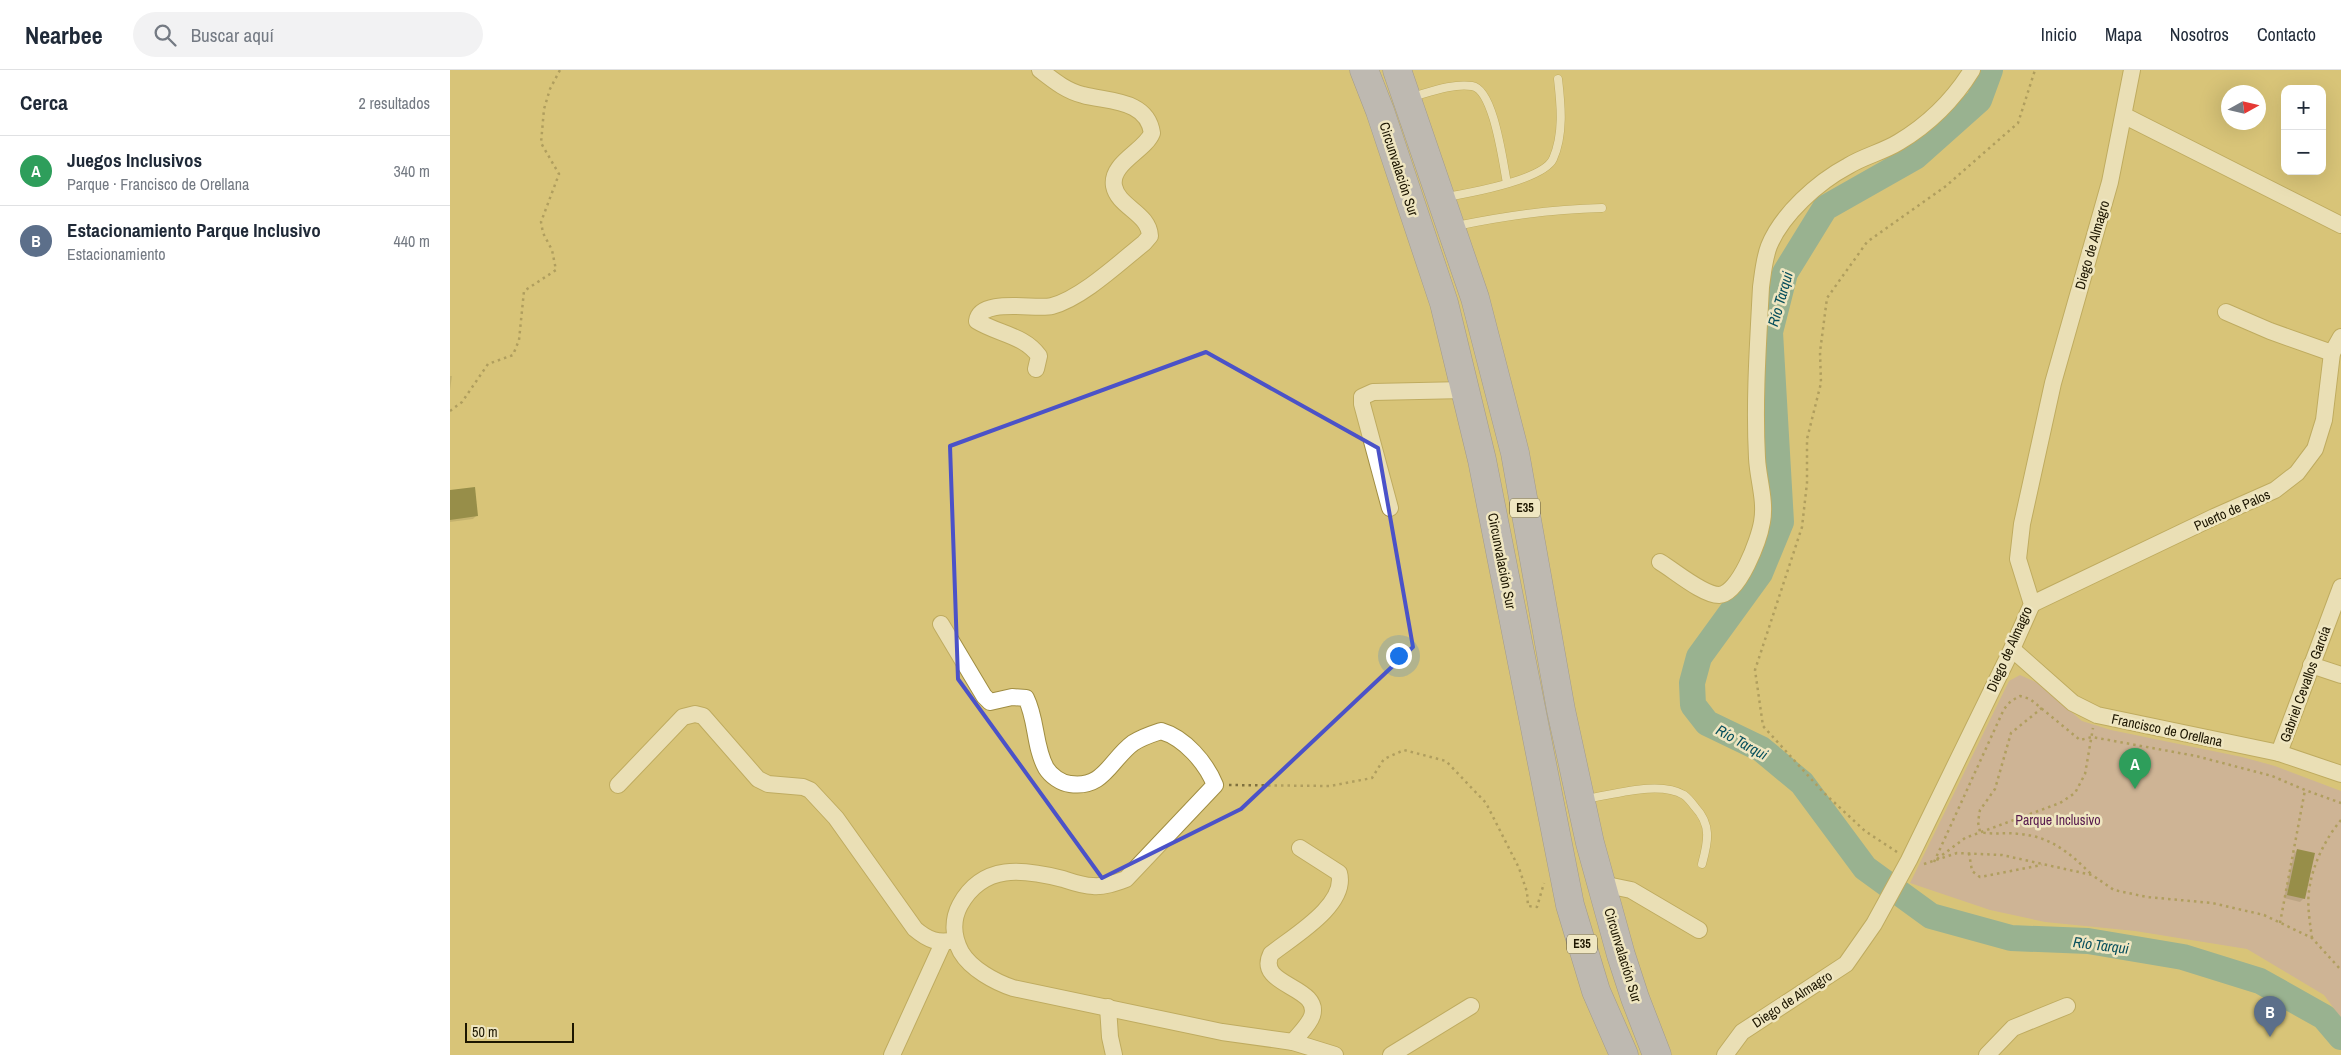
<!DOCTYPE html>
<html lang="es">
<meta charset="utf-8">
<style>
body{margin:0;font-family:"Archivo Narrow",sans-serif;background:#f2f2f3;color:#1f2937}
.controls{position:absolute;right:15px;top:15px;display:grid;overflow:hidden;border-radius:10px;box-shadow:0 5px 20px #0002}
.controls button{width:45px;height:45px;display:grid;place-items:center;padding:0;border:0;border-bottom:1px solid #e0e1e3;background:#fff;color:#1f2937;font:25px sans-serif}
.compass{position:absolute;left:1771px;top:15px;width:45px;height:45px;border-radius:50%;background:#fff;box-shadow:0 5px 20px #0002;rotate:82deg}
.scale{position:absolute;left:15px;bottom:12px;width:109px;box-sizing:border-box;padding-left:5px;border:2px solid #1d1600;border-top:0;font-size:14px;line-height:18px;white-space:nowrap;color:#1d1600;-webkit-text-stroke:4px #efe6c1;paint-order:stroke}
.you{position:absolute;left:948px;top:585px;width:18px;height:18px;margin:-12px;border:4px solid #fff;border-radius:50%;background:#1a73e8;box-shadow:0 0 0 8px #1a73e833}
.badge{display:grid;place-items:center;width:32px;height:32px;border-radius:50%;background:#1a73e8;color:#fff;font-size:16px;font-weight:700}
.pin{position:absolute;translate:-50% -41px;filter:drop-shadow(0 1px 2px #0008)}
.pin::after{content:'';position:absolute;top:26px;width:18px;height:15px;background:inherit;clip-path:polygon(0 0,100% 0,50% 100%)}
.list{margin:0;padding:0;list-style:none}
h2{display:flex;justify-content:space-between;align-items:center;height:65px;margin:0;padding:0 20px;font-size:21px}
h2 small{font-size:16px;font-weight:400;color:#747a83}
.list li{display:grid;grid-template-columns:32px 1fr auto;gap:15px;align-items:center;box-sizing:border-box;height:70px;padding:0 20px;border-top:1px solid #e0e1e3}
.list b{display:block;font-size:19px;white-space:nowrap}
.list p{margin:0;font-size:16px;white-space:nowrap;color:#747a83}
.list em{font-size:16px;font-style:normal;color:#747a83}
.icon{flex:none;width:28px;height:28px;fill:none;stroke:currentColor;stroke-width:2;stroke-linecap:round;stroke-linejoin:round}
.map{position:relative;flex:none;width:1891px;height:985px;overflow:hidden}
header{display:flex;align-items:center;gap:30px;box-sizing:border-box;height:70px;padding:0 25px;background:#fff;border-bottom:1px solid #e0e1e3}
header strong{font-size:24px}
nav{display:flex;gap:28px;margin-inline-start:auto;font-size:18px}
.search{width:350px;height:45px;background:#f2f2f3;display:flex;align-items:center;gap:12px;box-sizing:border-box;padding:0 18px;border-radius:28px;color:#747a83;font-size:19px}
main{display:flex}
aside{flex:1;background:#fff}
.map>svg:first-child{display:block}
.green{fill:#c19fb8}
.shadow{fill:#0003}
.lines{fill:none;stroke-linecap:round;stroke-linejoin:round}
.river{stroke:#4d9bad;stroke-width:26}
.building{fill:#474d10}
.service-casing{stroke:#a08d42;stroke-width:9}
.minor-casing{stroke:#a08d42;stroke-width:18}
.trunk-casing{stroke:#61699f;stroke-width:29}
.path{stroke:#7e703f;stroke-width:2.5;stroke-dasharray:2.5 4;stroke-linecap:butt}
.service{stroke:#fff;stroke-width:8}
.minor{stroke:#fff;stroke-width:16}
.trunk{stroke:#9eaaf6;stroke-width:28}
.marked{fill:none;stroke:#4b52c8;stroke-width:4;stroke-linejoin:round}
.labels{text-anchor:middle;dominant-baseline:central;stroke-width:5;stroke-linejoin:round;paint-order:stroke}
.shield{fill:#efe6c1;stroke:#5c543a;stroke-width:1}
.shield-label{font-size:12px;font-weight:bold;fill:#1d1600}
.street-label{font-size:14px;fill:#1d1600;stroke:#efe6c1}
.park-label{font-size:14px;fill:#581b4e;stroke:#efe6c1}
.water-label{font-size:15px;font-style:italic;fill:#074f5c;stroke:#efe6c1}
</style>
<header>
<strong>Nearbee</strong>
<div class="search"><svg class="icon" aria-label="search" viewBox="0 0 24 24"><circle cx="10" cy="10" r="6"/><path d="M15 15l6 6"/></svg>Buscar aquí</div>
<nav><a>Inicio</a><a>Mapa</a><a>Nosotros</a><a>Contacto</a></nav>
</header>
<main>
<aside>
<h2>Cerca<small>2 resultados</small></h2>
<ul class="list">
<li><span class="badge" style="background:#2e9e5b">A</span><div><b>Juegos Inclusivos</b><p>Parque · Francisco de Orellana</p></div><em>340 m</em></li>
<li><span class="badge" style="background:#5c6f8a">B</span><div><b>Estacionamiento Parque Inclusivo</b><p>Estacionamiento</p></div><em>440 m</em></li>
</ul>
</aside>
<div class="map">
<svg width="1891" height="985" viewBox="0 0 1891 985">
<rect width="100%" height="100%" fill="#d8c479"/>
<polygon class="green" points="1570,605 1588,613 1632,651 1661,660 1792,687 1825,696 1891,721 1891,948 1874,925 1797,879 1685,861 1595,852 1540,840 1460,813 1559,611"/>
<g class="shadow">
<polygon points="0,306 2,306 0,320"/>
<polygon points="0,421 27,445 23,449 0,452"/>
<polygon points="1847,780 1854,828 1850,832 1834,828 1844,784"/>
</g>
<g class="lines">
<polyline class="river" points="1540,0 1529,30 1465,87 1375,138 1335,203 1320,262 1331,452 1310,503 1249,587 1242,613 1243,635 1257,653 1311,679 1352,713 1415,798 1481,846 1561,868 1638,871 1733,887 1810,911 1874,947 1891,967"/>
</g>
<g class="building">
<polygon points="25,417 28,446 0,450 0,420"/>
<polygon points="1847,779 1865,783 1855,829 1837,825"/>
</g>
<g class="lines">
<g class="service-casing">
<g id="service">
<path d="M962,27C980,22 1003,13 1022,16C1044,19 1053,94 1057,113"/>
<path d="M996,127C1019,123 1093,110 1103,89C1114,64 1111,35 1108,9"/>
<path d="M1006,156C1054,146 1102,139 1152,138"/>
<path d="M1135,729C1163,725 1209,710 1234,725C1238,728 1242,733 1245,737C1262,755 1258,772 1252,794"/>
</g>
</g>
<g class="minor-casing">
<g id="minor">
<polyline points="1675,46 1891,155"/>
<polyline points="1776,242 1820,261 1882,283"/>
<path d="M586,299L589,286C574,265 548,264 527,251C530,227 586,240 602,236C632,228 669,193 694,173L700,166C699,143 668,137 664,116C660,93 695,81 702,63C697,29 658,32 633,25C616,21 603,10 590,0"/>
<polyline points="940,438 912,334 912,327 923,322 1015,320"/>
<path d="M1210,492C1225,501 1253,525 1269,525C1289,524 1309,470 1312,452C1316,431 1308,409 1307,388C1304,331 1308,274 1311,217C1313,203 1314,189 1319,176C1332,144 1368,112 1398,96C1414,86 1433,82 1449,72C1479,54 1504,29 1522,0"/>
<polyline points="1582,534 1764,447 1825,420 1847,403 1865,379 1874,350 1882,283 1891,267"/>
<path d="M491,554L534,626L540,632L562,627L576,628C587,650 584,676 596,698C601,706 611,713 620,714C654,719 660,690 683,673C692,667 702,664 711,661C735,668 756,693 765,715L676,809C665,813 654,817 643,816C633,816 622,812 613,809C573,799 533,793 510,835C502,850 503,867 511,882C521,899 545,912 563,918L772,962L843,972L885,985"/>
<polyline points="1562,579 1623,633 1647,645 1829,683 1891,704"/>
<polyline points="1861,595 1891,605"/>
<polyline points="1829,683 1891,517"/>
<path d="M168,715L233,647L245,644L253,646L308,709L318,714L353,717L360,720L386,748L465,859C478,870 488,874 505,870"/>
<polyline points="1152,814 1181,820 1249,860"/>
<polyline points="658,937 660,967 664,985"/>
<path d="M843,972C849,964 859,955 862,946C872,916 805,916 821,884C842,867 898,835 889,803L850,778"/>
<polyline points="442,985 493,873"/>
<polyline points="941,985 1021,936"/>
<polyline points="1275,985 1292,962 1396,894 1424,854 1459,790 1562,579 1582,534 1568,489 1572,454 1603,313 1660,112 1682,0"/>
<polyline points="1537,985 1563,958 1617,936"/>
</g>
</g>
<g class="trunk-casing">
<g id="trunk">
<polyline points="914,0 930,41 994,233 1032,390 1120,835 1146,921 1174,985"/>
<polyline points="947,0 1025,228 1065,383 1111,640 1140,773 1171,885 1185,928 1207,985"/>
</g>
</g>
<g class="path">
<polyline points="0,341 12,332 38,294 63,285 69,270 74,221 106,200 102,180 93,163 91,152 109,104 91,73 94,39 100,19 110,0"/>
<path d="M1592,638L1561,663L1545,719L1530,740L1528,752L1530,762C1543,765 1555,762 1569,764C1600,766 1620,783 1641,804"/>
<polyline points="779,715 880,716 922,708 934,689 954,680 996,691 1036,733 1069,798 1077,822 1078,836 1087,837 1094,813"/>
<polyline points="1447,782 1415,761 1373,722 1313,656 1305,600 1352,457 1357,413 1357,369 1371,313 1370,282 1377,228 1417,172 1496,116 1568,53 1585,0"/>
<polyline points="1519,783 1522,801 1530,807 1592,795"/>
<polyline points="1487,789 1515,768 1610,733 1625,723 1635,704 1643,658"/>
<polyline points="1484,792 1554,639 1561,631 1570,626 1580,629 1630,670 1642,667 1746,686 1822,706 1855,720 1891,733"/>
<polyline points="1474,794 1507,783 1552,785 1642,805 1664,820 1697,827 1762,833 1814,845 1862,868 1891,900"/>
<polyline points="1830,853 1855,720"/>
<path d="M1862,868C1860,853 1857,836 1859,821C1862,796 1875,769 1891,750"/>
</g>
<use href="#service" class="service"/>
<use href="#minor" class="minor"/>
<use href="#trunk" class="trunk"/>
</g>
<path d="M0 0H1891V985H0ZM756,282L928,378L963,577L791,739L652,808L508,609L500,376Z" fill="#d8c479" fill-opacity=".55" fill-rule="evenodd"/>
<path class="marked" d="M756,282L928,378L963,577L791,739L652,808L508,609L500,376Z"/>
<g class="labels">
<g class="shield">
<rect x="1060" y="428.5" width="30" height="19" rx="4"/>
<rect x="1117" y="864.5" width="30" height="19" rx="4"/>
</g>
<g class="shield-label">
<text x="1075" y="438">E35</text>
<text x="1132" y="874">E35</text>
</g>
<g class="street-label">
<text transform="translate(949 99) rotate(72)">Circunvalación Sur</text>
<text transform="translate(1642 175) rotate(-74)">Diego de Almagro</text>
<text transform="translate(1782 440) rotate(-24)">Puerto de Palos</text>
<text transform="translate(1052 491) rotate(79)">Circunvalación Sur</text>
<text transform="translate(1559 579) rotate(-66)">Diego de Almagro</text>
<text transform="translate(1855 614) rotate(-70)">Gabriel Cevallos García</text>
<text transform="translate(1717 660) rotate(12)">Francisco de Orellana</text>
<text transform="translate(1173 885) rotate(73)">Circunvalación Sur</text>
<text transform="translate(1342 929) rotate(-33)">Diego de Almagro</text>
</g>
<g class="park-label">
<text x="1608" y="750">Parque Inclusivo</text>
</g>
<g class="water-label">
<text transform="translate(1330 229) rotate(-74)">Río Tarqui</text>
<text transform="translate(1292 672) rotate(29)">Río Tarqui</text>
<text transform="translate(1651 875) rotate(7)">Río Tarqui</text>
</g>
</g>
</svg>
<div class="controls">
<button>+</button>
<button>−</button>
</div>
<svg class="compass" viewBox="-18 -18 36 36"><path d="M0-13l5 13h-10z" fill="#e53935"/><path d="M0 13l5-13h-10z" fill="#747a83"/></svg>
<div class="scale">50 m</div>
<div class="you"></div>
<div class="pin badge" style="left:1685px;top:719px;background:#2e9e5b">A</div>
<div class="pin badge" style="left:1820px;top:967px;background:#5c6f8a">B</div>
</div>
</main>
